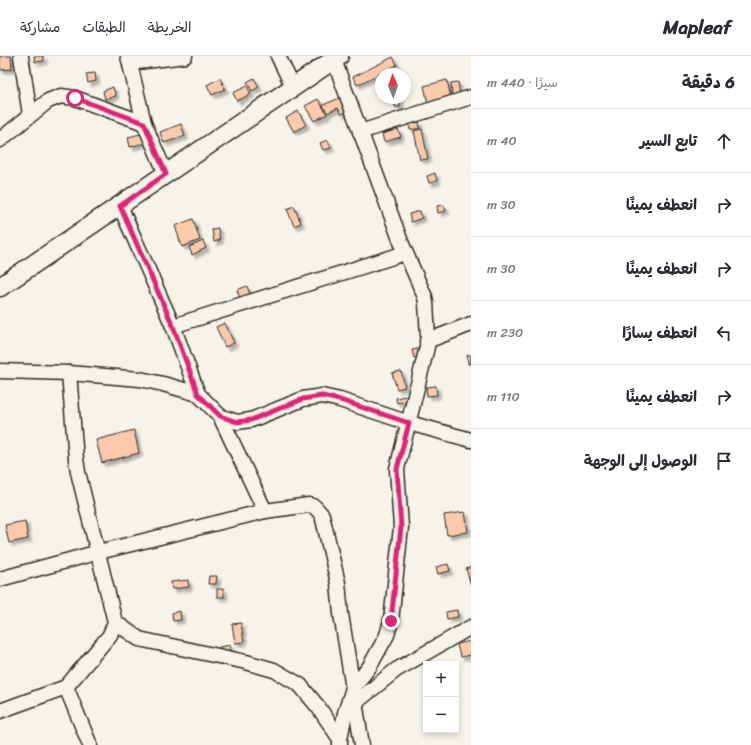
<!DOCTYPE html>
<html lang="ar">
<meta charset="utf-8">
<style>
body{margin:0;font-family:Sriracha,"Playpen Sans Arabic",sans-serif;background:#f2f2f3;color:#2b2b33;direction:rtl}
.controls{position:absolute;right:12px;bottom:12px;display:grid;overflow:hidden;border-radius:0px;box-shadow:0 2px 6px #0003}
.controls button{width:36px;height:36px;display:grid;place-items:center;padding:0;border:0;border-bottom:1px solid #e1e1e2;background:#fff;color:#2b2b33;font:20px sans-serif}
.compass{position:absolute;left:375px;top:12px;width:36px;height:36px;border-radius:50%;background:#fff;box-shadow:0 2px 6px #0003;rotate:358deg}
.stop{position:absolute;width:12px;height:12px;margin:-9px;border:3px solid #db2777;border-radius:50%;background:#fff}
.stop.end{background:#db2777;border-color:#fff;box-shadow:0 1px 4px #0008}
.list{margin:0;padding:0;list-style:none}
h2{display:flex;justify-content:space-between;align-items:center;height:52px;margin:0;padding:0 16px;font-size:17px}
h2 small{font-size:13px;font-weight:400;color:#7c7c81}
.list li{display:grid;grid-template-columns:26px 1fr auto;gap:12px;align-items:center;box-sizing:border-box;height:64px;padding:0 16px;border-top:1px solid #e1e1e2}
.list b{display:block;font-size:15px;white-space:nowrap}
.list em{font-size:13px;font-style:normal;color:#7c7c81}
.icon{flex:none;width:22px;height:22px;fill:none;stroke:currentColor;stroke-width:2;stroke-linecap:round;stroke-linejoin:round}
.map{position:relative;flex:none;width:471px;height:689px;overflow:hidden;direction:ltr}
header{display:flex;align-items:center;gap:24px;box-sizing:border-box;height:56px;padding:0 20px;background:#fff;border-bottom:1px solid #e1e1e2}
header strong{font-size:19px}
nav{display:flex;gap:22px;margin-inline-start:auto;font-size:14px}
main{display:flex}
aside{flex:1;background:#fff}
.map>svg:first-child{display:block}
.building{fill:#fccaab;stroke:#2b2b2b;filter:url(#shadow)}
.lines{fill:none;stroke-linecap:round;stroke-linejoin:round}
.minor-casing{stroke:#2b2b2b;stroke-width:17}
.tertiary-casing{stroke:#2b2b2b;stroke-width:21}
.minor{stroke:#f7f3e8;stroke-width:14}
.tertiary{stroke:#f7f3e8;stroke-width:18}
.route{stroke:#db2777;stroke-width:5}
</style>
<header>
<strong>Mapleaf</strong>
<nav><a>الخريطة</a><a>الطبقات</a><a>مشاركة</a></nav>
</header>
<main>
<aside>
<h2>6 دقيقة<small>سيرًا · 440 m</small></h2>
<ul class="list">
<li><svg class="icon" aria-label="ahead" viewBox="0 0 24 24"><path d="M12 20V5M6 11l6-6 6 6"/></svg><div><b>تابع السير</b></div><em>40 m</em></li>
<li><svg class="icon" aria-label="right" viewBox="0 0 24 24"><path d="M7 20v-9h11M14 6l5 5-5 5"/></svg><div><b>انعطف يمينًا</b></div><em>30 m</em></li>
<li><svg class="icon" aria-label="right" viewBox="0 0 24 24"><path d="M7 20v-9h11M14 6l5 5-5 5"/></svg><div><b>انعطف يمينًا</b></div><em>30 m</em></li>
<li><svg class="icon" aria-label="left" viewBox="0 0 24 24"><path d="M17 20v-9H6M10 6l-5 5 5 5"/></svg><div><b>انعطف يسارًا</b></div><em>230 m</em></li>
<li><svg class="icon" aria-label="right" viewBox="0 0 24 24"><path d="M7 20v-9h11M14 6l5 5-5 5"/></svg><div><b>انعطف يمينًا</b></div><em>110 m</em></li>
<li><svg class="icon" aria-label="arrive" viewBox="0 0 24 24"><path d="M6 21V4h12l-3 4 3 4H6"/></svg><div><b>الوصول إلى الوجهة</b></div></li>
</ul>
</aside>
<div class="map">
<svg width="471" height="689" viewBox="0 0 471 689">
<defs>
<filter id="shadow"><feDropShadow dx="3.5" dy="3.5" stdDeviation="1" flood-color="#0004"/></filter>
</defs>
<rect width="100%" height="100%" fill="#f7f3e8"/>
<filter id="ink" filterUnits="userSpaceOnUse"><feTurbulence type="fractalNoise" baseFrequency=".025" numOctaves="2"/><feDisplacementMap in="SourceGraphic" scale="8" xChannelSelector="R" yChannelSelector="G"/><feConvolveMatrix kernelMatrix="1 2 1 2 8 2 1 2 1" color-interpolation-filters="sRGB"/></filter>
<g filter="url(#ink)">
<g class="building">
<polygon points="0,0 11,0 12,13 0,14"/>
<polygon points="34,0 43,0 44,5 35,6"/>
<polygon points="393,1 397,9 357,29 353,21"/>
<polygon points="95,17 96,25 88,27 86,18"/>
<polygon points="220,22 225,33 212,39 207,29"/>
<polygon points="254,22 259,31 252,35 247,26"/>
<polygon points="447,24 451,42 428,48 424,30"/>
<polygon points="458,26 460,39 452,40 451,27"/>
<polygon points="247,30 251,38 237,45 233,37"/>
<polygon points="113,31 116,40 105,43 103,35"/>
<polygon points="342,41 348,55 341,58 338,52 327,57 323,49"/>
<polygon points="394,42 400,42 400,51 395,51"/>
<polygon points="318,43 327,58 314,65 305,50"/>
<polygon points="298,55 306,69 294,76 286,62"/>
<polygon points="419,66 420,72 410,74 409,68"/>
<polygon points="181,68 185,80 164,87 160,76"/>
<polygon points="398,73 401,81 384,86 382,78"/>
<polygon points="422,73 428,103 420,104 414,75"/>
<polygon points="145,77 148,86 130,91 128,81"/>
<polygon points="328,84 331,92 323,94 320,87"/>
<polygon points="435,117 437,125 429,127 427,120"/>
<polygon points="444,149 446,155 438,157 437,150"/>
<polygon points="294,150 301,167 294,170 287,153"/>
<polygon points="420,155 422,162 411,166 409,158"/>
<polygon points="193,163 200,184 182,191 175,170"/>
<polygon points="218,172 220,184 214,186 212,173"/>
<polygon points="203,185 206,192 192,199 189,191"/>
<polygon points="247,230 252,244 242,247 237,234"/>
<polygon points="225,267 234,287 225,291 216,271"/>
<polygon points="422,292 423,301 414,302 412,294"/>
<polygon points="467,299 471,299 471,308 468,308"/>
<polygon points="401,315 405,331 397,333 392,317"/>
<polygon points="436,330 437,339 427,340 426,331"/>
<polygon points="410,339 411,344 397,347 396,342"/>
<polygon points="134,374 139,397 102,407 96,384"/>
<polygon points="465,456 468,476 447,479 444,459"/>
<polygon points="25,465 28,483 9,487 5,469"/>
<polygon points="448,508 450,515 438,518 436,511"/>
<polygon points="471,511 471,529 466,513"/>
<polygon points="209,520 217,520 216,528 208,528"/>
<polygon points="188,524 189,531 172,533 171,526"/>
<rect x="217" y="533" width="7" height="8"/>
<polygon points="457,554 458,561 447,563 446,556"/>
<polygon points="180,555 181,564 173,565 172,557"/>
<polygon points="241,567 244,586 235,587 232,568"/>
<polygon points="471,585 471,599 461,601 460,597 459,597 457,588"/>
<polygon points="230,589 231,595 220,597 219,591"/>
</g>
<g class="lines">
<g class="minor-casing">
<g id="minor">
<polyline points="21,0 30,59"/>
<polyline points="128,0 144,67 166,118"/>
<polyline points="278,0 293,31"/>
<polyline points="334,4 401,186 425,241 426,247 428,281 427,291 397,413 401,471 391,565 387,579 370,610 353,632 345,657 340,683 340,689"/>
<polyline points="130,7 185,0"/>
<polyline points="360,76 471,41"/>
<polyline points="0,84 48,45 61,40 75,42 144,67"/>
<polyline points="120,150 173,270 198,338 220,360 265,455"/>
<polyline points="173,270 396,200 405,196"/>
<polyline points="427,285 471,268"/>
<polyline points="0,315 69,317 140,323 163,328 198,338"/>
<polyline points="220,360 237,366 251,364 303,343 322,340 340,344 409,367 471,384"/>
<polyline points="0,523 99,496 265,455 309,449 315,451 322,459 338,527 341,558 362,689"/>
<polyline points="115,566 139,583 246,606 274,614 300,629 319,652 340,683"/>
<polyline points="66,631 90,689"/>
<polyline points="355,647 396,614 471,571"/>
<polyline points="0,655 66,631 110,579 115,566 78,416 76,403 69,317"/>
</g>
</g>
<g class="tertiary-casing">
<polyline id="tertiary" points="0,231 339,0"/>
</g>
<use href="#minor" class="minor"/>
<use href="#tertiary" class="tertiary"/>
</g>
</g>
<g class="lines" filter="url(#ink)">
<polyline class="route" points="75,42 144,67 166,118 120,150 173,270 198,338 220,360 237,366 251,364 303,343 322,340 340,344 409,367 397,413 401,471 391,565"/>
</g>
</svg>
<div class="controls">
<button>+</button>
<button>−</button>
</div>
<svg class="compass" viewBox="-18 -18 36 36"><path d="M0-13l5 13h-10z" fill="#e53935"/><path d="M0 13l5-13h-10z" fill="#7c7c81"/></svg>
<div class="stop" style="left:75px;top:42px"></div>
<div class="stop end" style="left:391px;top:565px"></div>
</div>
</main>
